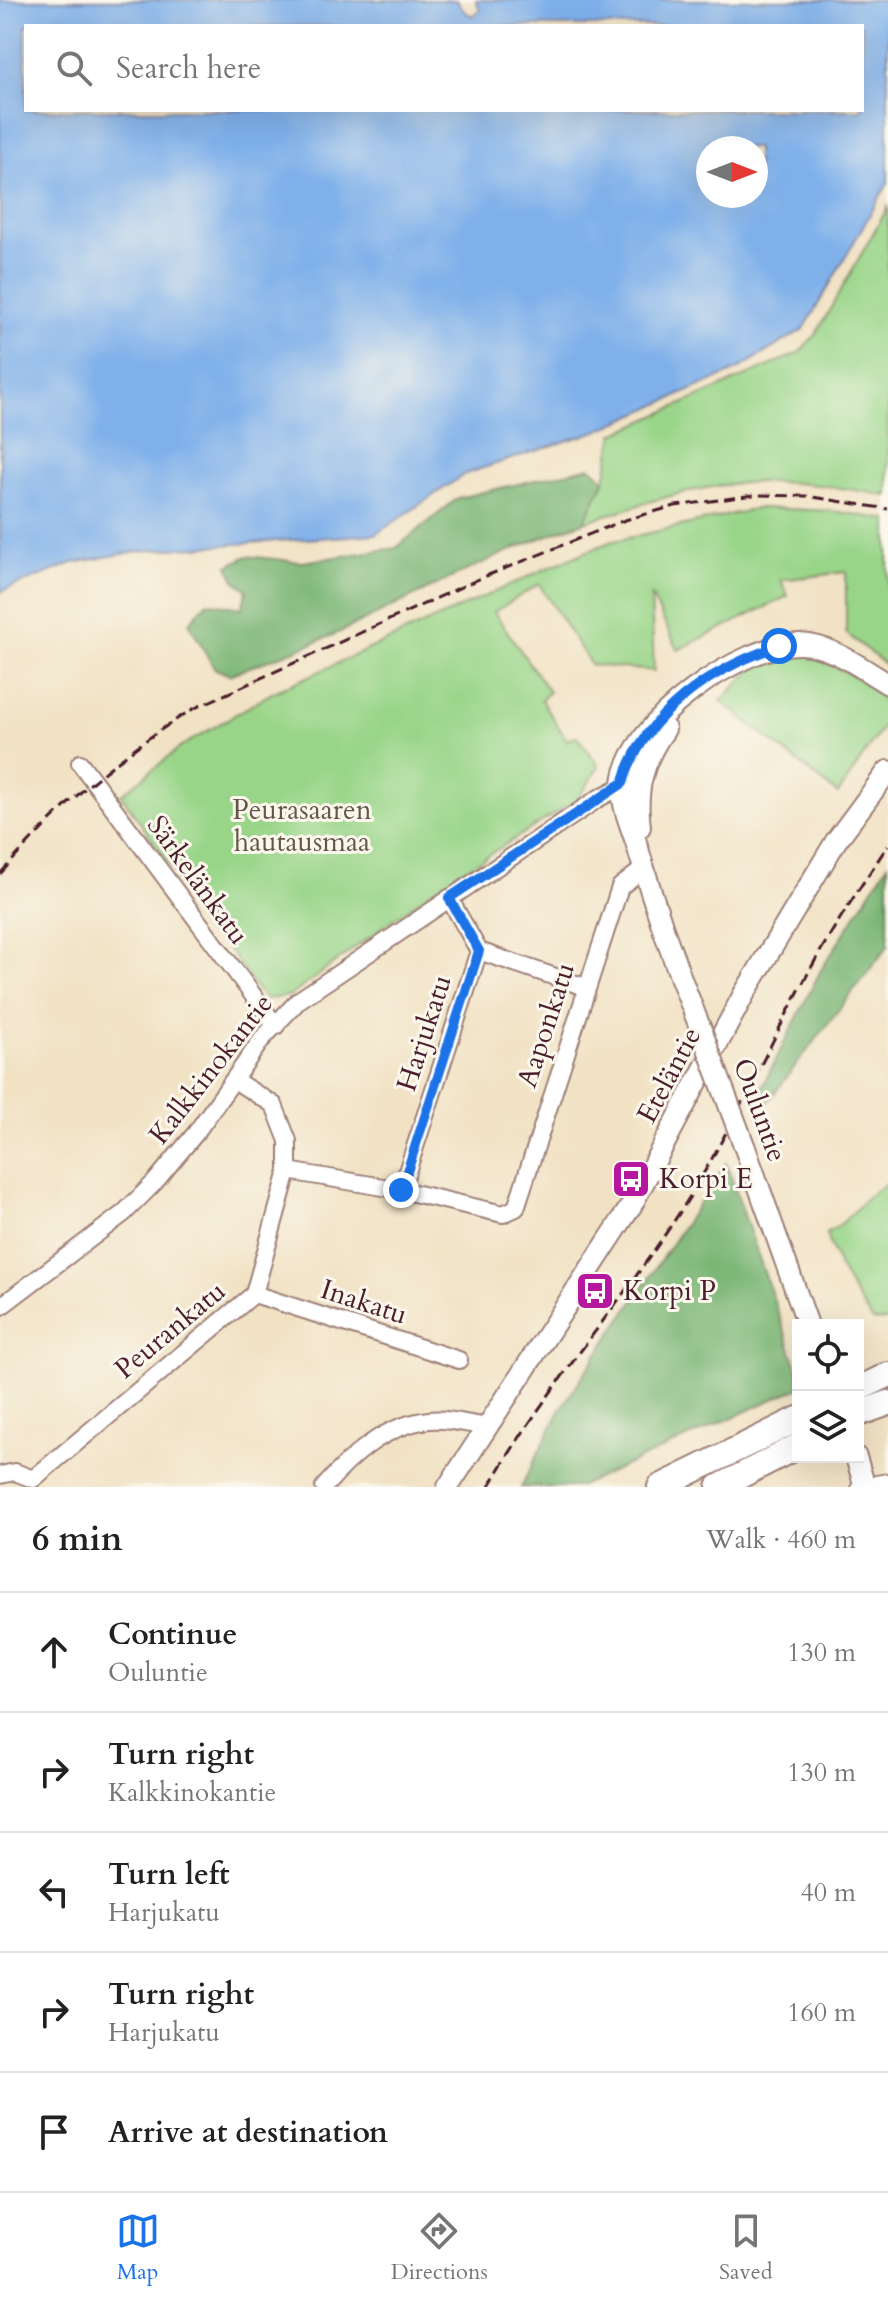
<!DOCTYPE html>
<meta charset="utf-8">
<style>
body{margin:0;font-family:Cardo,serif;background:#f6f6f6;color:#222}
.controls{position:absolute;right:24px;bottom:24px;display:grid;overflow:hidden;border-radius:0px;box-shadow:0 8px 32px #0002}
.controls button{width:72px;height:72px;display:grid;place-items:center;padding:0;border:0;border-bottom:2px solid #e0e0e0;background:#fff;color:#222;font:40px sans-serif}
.compass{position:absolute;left:696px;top:136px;width:72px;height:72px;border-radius:50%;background:#fff;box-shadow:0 8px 32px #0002;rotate:90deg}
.stop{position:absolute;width:24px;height:24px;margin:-18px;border:6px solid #1a73e8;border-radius:50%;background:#fff}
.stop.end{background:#1a73e8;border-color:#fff;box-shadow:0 2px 8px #0008}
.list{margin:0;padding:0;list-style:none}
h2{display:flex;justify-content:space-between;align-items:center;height:104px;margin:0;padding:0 32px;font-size:34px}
h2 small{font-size:26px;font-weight:400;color:#767676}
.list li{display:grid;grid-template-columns:52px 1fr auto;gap:24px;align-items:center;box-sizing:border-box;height:120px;padding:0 32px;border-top:2px solid #e0e0e0}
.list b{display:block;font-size:30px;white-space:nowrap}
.list p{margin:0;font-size:26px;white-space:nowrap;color:#767676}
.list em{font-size:26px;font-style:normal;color:#767676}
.icon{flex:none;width:44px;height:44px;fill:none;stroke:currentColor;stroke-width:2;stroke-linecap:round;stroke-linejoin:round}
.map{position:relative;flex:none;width:888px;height:1487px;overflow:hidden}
.search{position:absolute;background:#fff;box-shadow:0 8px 32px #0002;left:24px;right:24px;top:24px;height:88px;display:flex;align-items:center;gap:20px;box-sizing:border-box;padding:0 28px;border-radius:0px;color:#767676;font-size:30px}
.sheet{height:704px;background:#fff}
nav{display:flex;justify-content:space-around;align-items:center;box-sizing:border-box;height:112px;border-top:2px solid #e0e0e0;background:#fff;font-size:22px;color:#767676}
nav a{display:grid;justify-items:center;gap:4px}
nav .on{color:#1a73e8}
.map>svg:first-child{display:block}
.green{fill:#99d589;stroke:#727a5a;stroke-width:2}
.forest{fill:#7ab675;stroke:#626a50;stroke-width:2}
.water{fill:#7fb0ea;stroke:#64688a;stroke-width:2;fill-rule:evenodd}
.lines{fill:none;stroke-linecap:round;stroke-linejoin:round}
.minor-casing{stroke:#9e8078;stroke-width:20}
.major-casing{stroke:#9e8078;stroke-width:24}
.highway-casing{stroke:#9e8078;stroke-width:28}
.minor{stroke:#fff;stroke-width:16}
.major{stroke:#fff;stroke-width:20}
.highway{stroke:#fff;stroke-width:24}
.rail{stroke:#4a1f2b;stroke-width:3;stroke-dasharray:12 6;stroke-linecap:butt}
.major-bridge-casing{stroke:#9e8078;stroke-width:24;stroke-linecap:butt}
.major-bridge{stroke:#fff;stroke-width:20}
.route{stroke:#1a73e8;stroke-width:10}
.labels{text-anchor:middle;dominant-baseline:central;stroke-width:6;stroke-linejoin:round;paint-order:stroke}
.park-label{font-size:28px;fill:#625647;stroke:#fbf7ec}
.street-label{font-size:28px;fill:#4a1f2b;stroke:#fbf7ec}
.poi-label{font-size:28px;fill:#4a1f2b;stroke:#fbf7ec;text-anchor:start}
</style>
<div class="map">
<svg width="888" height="1487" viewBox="0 0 888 1487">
<rect width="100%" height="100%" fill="#fbf7ec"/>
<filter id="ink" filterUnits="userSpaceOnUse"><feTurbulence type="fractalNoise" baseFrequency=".0125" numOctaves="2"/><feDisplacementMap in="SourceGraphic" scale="16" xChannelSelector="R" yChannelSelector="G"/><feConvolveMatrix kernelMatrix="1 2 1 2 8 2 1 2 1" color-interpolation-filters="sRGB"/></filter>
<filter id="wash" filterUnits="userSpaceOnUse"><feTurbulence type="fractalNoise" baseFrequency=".006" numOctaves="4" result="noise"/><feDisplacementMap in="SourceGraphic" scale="32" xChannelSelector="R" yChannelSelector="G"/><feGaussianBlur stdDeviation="1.8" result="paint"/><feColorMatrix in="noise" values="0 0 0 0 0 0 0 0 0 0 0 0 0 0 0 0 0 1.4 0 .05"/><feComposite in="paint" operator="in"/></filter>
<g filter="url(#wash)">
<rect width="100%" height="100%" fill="#f1e2c4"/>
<g class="green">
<path d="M888,207V496C838,487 785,478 734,484C682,489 633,507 584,522L605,480L614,434L799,353L816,334Z"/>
<polygon points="760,508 833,511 888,520 888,667 846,633 846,572 781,580 788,596 678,650 651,595 654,671 591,665 539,584 494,612 549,692 541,700 567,740 577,736 599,766 578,799 433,890 290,996 266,999 257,990 121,795 182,746 272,693 554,565 610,542"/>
<path d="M807,654C835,669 888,683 888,719L838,794L721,701L759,663Z"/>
<path d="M888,1184V1321H873C852,1293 836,1266 826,1233C852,1222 861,1195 888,1184Z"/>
</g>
<g class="forest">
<path d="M590,467L605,480L584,522C496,552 427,591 344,630C307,647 267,660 229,675L214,668L189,623L207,602L242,608L247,590L235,580L228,566L247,556L302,562L396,548L458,498Z"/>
<polygon points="888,864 888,946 760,1112 756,1104 760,1091 821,970"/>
<polygon points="726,1163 798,1370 798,1388 578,1487 521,1487 562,1407"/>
</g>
<path class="water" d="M0,0H456L465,12L473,16L480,11L476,0H888V183L804,329L735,371L597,431L465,474L376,534L139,551L73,563L0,592ZM26,26H862V110H26ZM708,148H756V196H708Z"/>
</g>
<g filter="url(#ink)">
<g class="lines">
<g class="minor-casing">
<g id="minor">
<polyline points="80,763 276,1026"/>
<polyline points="479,951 585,987"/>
<polyline points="288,1171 401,1190 503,1214 516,1208 620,887 643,869"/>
<polyline points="401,1190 479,951 449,898"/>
<polyline points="254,1294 459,1360"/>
<polyline points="0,1307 124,1213 155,1182 195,1134 263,1038 299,1000 599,798 630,782"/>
<polyline points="0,1475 15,1472 33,1479 254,1294 288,1171 288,1141 274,1105 234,1080"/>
<path d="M324,1487C352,1455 385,1425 429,1420C447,1418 469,1424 487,1427"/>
<polyline points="860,1487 888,1482"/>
</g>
</g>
<g class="major-casing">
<g id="major">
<path d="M640,827C635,789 643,760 665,729"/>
<path d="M700,1027C675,966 654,905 636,842C630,823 620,803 623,783C629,723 742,643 800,644C832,645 861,668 888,684"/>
<polyline points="745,1148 808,1325"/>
<polyline points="856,1457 865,1487"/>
<polyline points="448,1487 631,1206 744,994 836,841 888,771"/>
</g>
</g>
<g class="highway-casing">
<g id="highway">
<polyline points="858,1389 888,1375"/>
<polyline points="858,1414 888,1403"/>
<polyline points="660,1487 798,1419"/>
<polyline points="719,1487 798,1446"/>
</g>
</g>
<use href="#minor" class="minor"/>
<use href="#major" class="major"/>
<use href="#highway" class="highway"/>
<g class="rail">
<path d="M0,874C62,805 114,758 193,709L481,578L625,520L675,506L754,495L806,496L888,509"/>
<path d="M489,1487C549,1383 629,1295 692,1193C736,1120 770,1043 811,968C834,926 861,886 888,845"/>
</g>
<g class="major-bridge-casing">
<polyline id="major-bridge" points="700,1027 745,1148"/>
</g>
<use href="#major-bridge" class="major-bridge"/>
</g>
</g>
<g class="lines" filter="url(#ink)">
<path class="route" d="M401,1190L479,951L449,898L623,783C644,713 712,668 779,646"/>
</g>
<defs>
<g id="bus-square" transform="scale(2)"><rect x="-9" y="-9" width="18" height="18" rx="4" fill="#b5179e" stroke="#fbf7ec"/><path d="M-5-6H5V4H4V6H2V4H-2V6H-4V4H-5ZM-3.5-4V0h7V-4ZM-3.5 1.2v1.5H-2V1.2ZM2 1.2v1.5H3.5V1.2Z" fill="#fff"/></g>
</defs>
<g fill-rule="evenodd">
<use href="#bus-square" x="631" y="1179"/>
<use href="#bus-square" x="595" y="1291"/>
</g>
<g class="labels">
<g class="park-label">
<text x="302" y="810">Peurasaaren<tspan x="302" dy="32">hautausmaa</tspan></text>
</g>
<g class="street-label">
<text transform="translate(198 880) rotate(54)">Särkelänkatu</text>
<text transform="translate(546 1025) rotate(-72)">Aaponkatu</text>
<text transform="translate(424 1033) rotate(-72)">Harjukatu</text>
<text transform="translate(211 1069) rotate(-52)">Kalkkinokantie</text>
<text transform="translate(669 1075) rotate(-62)">Eteläntie</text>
<text transform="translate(760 1110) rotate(70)">Ouluntie</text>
<text transform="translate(364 1302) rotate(18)">Inakatu</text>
<text transform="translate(170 1330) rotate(-40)">Peurankatu</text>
</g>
<g class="poi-label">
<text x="659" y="1179">Korpi E</text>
<text x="623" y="1291">Korpi P</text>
</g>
</g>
</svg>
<div class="controls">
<button><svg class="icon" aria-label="locate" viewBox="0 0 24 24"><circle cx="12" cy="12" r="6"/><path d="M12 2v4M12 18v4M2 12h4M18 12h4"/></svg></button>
<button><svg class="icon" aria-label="layers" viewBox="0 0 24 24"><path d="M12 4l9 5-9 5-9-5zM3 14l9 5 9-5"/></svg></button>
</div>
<svg class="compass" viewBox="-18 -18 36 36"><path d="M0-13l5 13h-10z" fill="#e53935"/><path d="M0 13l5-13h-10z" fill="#767676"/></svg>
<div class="stop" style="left:779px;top:646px"></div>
<div class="stop end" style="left:401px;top:1190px"></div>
<div class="search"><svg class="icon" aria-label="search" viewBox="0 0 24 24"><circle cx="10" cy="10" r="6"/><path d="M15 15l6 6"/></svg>Search here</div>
</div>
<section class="sheet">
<h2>6 min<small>Walk · 460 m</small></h2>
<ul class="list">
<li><svg class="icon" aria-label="ahead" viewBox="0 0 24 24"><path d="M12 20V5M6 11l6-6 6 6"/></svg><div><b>Continue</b><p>Ouluntie</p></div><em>130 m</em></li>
<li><svg class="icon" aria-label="right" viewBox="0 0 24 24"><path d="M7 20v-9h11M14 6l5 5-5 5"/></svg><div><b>Turn right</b><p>Kalkkinokantie</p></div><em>130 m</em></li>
<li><svg class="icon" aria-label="left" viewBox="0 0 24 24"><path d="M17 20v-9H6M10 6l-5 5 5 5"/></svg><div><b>Turn left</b><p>Harjukatu</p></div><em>40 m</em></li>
<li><svg class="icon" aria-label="right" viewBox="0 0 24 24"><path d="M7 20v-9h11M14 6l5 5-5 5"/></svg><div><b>Turn right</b><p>Harjukatu</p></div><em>160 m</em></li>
<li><svg class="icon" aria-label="arrive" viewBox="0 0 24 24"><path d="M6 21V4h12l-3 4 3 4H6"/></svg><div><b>Arrive at destination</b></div></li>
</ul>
</section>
<nav>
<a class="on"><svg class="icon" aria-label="map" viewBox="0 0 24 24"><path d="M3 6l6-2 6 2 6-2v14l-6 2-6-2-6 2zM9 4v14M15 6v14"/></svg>Map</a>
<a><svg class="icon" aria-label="directions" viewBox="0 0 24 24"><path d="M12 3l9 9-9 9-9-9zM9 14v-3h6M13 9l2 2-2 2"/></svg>Directions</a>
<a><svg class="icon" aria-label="saved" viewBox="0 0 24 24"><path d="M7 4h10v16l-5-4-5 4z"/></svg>Saved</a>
</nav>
